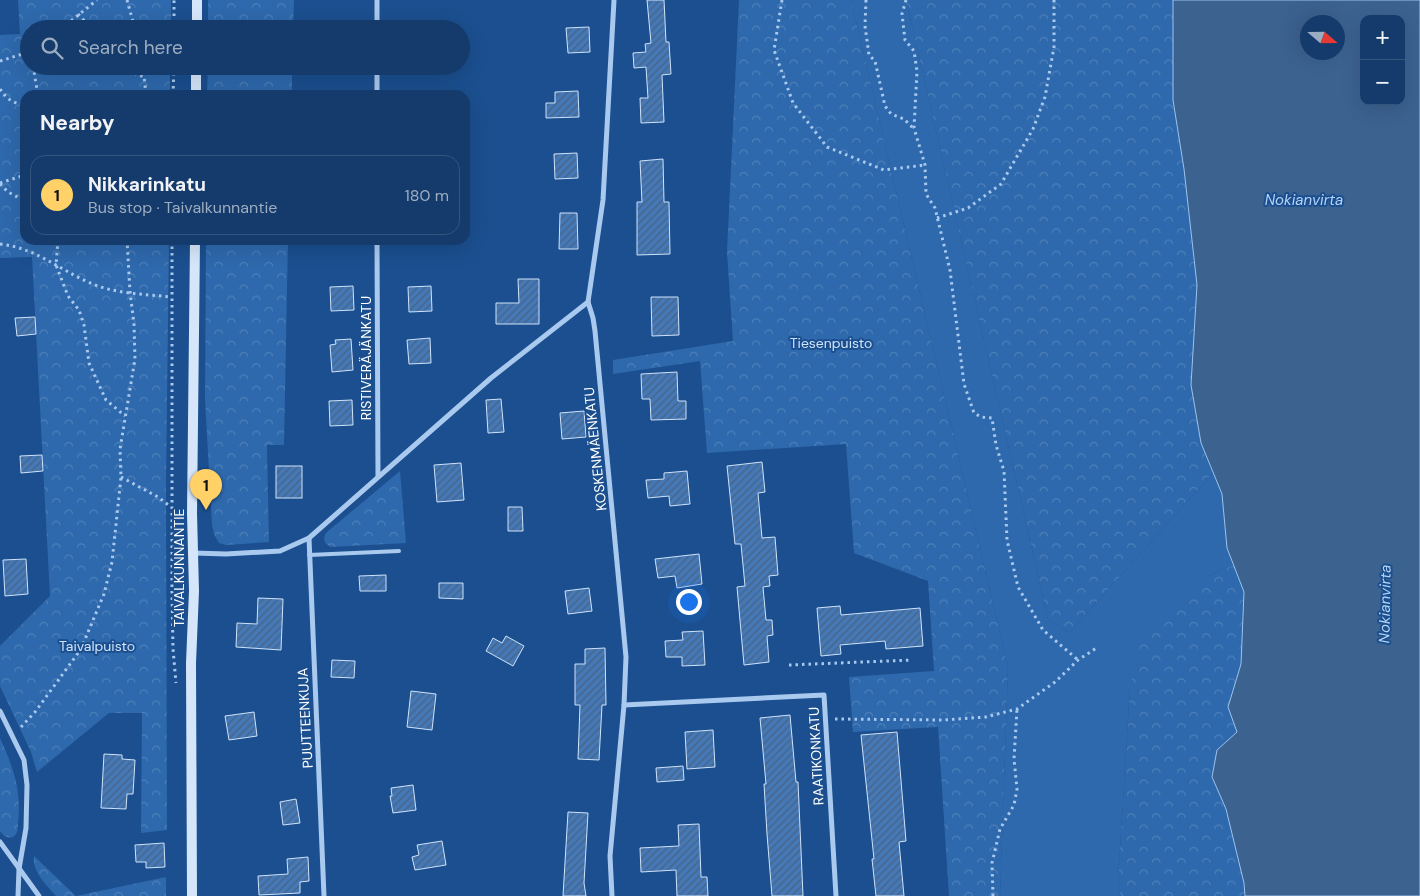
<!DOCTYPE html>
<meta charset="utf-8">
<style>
body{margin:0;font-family:"DM Sans",sans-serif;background:#214673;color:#f1f3f6}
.controls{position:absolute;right:15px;top:15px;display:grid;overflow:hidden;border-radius:10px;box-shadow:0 5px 20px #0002}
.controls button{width:45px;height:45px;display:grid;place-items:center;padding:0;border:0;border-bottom:1px solid #33557e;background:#143b6b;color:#f1f3f6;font:25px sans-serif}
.compass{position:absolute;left:1300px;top:15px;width:45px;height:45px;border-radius:50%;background:#143b6b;box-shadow:0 5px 20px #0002;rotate:110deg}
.you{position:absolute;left:688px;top:601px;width:18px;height:18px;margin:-12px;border:4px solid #fff;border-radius:50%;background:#1a73e8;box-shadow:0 0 0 8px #1a73e833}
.badge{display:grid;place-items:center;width:32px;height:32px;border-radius:50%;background:#ffd166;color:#111;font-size:16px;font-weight:700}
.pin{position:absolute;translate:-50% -41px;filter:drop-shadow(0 1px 2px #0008)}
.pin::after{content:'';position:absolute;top:26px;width:18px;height:15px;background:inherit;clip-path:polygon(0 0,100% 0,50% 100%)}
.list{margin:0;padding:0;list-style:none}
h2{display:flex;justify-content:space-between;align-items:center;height:65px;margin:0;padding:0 20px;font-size:21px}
h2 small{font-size:16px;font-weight:400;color:#9dadc1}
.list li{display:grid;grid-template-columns:32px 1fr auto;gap:15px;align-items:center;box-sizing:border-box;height:80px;margin:0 10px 10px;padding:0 10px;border:1px solid #33557e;border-radius:15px}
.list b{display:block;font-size:19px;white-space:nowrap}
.list p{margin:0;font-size:16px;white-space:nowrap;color:#9dadc1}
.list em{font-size:16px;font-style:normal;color:#9dadc1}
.icon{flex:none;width:28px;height:28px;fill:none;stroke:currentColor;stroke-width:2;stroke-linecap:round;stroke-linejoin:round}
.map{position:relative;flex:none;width:1420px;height:896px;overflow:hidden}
.search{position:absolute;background:#143b6b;box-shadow:0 5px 20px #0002;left:20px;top:20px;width:450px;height:55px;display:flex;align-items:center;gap:12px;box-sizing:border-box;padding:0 18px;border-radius:28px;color:#9dadc1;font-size:19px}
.panel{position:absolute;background:#143b6b;box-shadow:0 5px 20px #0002;left:20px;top:90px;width:450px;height:155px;border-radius:15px}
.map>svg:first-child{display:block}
.green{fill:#2e69ad}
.forest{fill:url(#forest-crowns)}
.water{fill:#3c6290;stroke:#9cc4f0;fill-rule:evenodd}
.building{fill:url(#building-hatch);stroke:#cfe3fa}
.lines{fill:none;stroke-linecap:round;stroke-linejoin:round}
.path{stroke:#a9c9ee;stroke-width:3;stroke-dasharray:2.5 4;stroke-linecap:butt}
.service{stroke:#a9c9ee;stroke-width:4}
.minor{stroke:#a9c9ee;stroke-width:5}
.secondary{stroke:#d6e6fa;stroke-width:10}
.labels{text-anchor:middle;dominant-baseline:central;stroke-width:4;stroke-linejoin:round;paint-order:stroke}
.park-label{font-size:14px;fill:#cfe3fa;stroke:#1b4f8f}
.street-label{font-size:14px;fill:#fff;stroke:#1b4f8f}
.water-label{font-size:15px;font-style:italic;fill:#b5d3f5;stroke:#1b4f8f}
</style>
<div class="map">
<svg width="1420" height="896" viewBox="0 0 1420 896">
<defs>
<pattern id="forest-crowns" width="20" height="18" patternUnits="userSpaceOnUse" patternTransform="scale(1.25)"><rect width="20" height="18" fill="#2e69ad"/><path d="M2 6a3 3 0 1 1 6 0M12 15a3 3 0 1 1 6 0" fill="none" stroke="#4d80b9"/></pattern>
<pattern id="building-hatch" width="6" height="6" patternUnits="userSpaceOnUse" patternTransform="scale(1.25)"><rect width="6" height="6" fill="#4478b7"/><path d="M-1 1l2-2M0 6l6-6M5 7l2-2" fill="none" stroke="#486282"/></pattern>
</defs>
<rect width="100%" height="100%" fill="#1b4f8f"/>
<polygon class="green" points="851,0 906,0 1048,619 1069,633 1213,473 1222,494 1227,548 1233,565 1208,576 1130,687 1118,882 1120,896 1000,896 1008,667"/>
<g class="forest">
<polygon points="18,0 171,0 171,29 29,29 29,66 170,66 170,95 25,95 25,240 169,240 166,484 167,830 141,833 142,713 109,713 37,772 31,752 0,686 0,646 50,596 32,257 0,258 0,35 20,34"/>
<polygon points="208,0 294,0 293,29 208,29"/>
<polygon points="739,0 851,0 1008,667 1000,896 949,896 938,727 853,732 849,677 934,671 928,581 854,553 846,444 707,453 700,361 613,374 613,360 733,341 727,252"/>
<polygon points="906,0 1173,0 1173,100 1184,169 1197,285 1191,385 1201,443 1213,473 1069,633 1048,619"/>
<polygon points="208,66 292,66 292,95 207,95"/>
<polygon points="206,240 288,240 284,445 267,445 269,542 226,545 219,543 214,534 212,525 205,399"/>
<path d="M400,471L406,543L331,547C324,544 322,538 327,532Z"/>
<polygon points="1233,565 1244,592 1241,664 1228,707 1237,732 1217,750 1212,777 1226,809 1244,883 1245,896 1120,896 1118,882 1130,687 1143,634 1208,576"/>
<path d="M0,738C13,766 22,792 18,823C18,828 18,834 13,837C7,839 3,835 0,831Z"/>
<path d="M34,856L76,896H56C46,884 32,872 34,856Z"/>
<polygon points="166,877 166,896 76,896"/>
</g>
<path class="water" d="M1173,0H1420V896H1245L1244,883L1226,809L1212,777L1217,750L1237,732L1228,707L1241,664L1244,592L1227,548L1222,494L1201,443L1191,385L1197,285L1184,169L1173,100ZM1364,19H1401V101H1364ZM1308,22H1338V52H1308Z"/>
<g class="building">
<polygon points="647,0 664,0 666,42 669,42 671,74 662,75 664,122 641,123 640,98 648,98 646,67 634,68 633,53 646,52 645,44 651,43"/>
<polygon points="589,27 590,52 568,53 566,28"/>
<polygon points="578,91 579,117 546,118 546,103 555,103 555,92"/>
<polygon points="577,153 578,178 555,179 554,154"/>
<polygon points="663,159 664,202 669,202 670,254 637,255 637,202 642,202 640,161"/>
<polygon points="560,213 577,213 578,249 559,249"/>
<polygon points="518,279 539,279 539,324 496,324 496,303 519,303"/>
<polygon points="353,286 354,310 331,311 330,287"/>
<polygon points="431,286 432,311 409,312 408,287"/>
<polygon points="651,297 678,297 679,335 652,336"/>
<polygon points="35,317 36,334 17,336 15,318"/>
<polygon points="430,338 431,363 409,364 407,340"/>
<polygon points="351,339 353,370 332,372 330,345 336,344 335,340"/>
<polygon points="677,372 678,401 686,401 686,419 651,420 650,399 642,399 641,374"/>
<polygon points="501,399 504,432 488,433 486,400"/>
<polygon points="352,400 353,425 330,426 329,401"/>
<polygon points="584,411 586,437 562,439 560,413"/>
<polygon points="42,455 43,471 21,473 20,456"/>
<polygon points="762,462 765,492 758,493 762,538 775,537 778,575 769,576 770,586 763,587 766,620 772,620 773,635 767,636 769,662 744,665 737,587 745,586 741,544 735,544 727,466"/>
<polygon points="461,463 464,500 437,502 434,465"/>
<rect x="276" y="466" width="26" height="32"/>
<polygon points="687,471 690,504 670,506 669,496 648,498 646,480 664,479 664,473"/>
<polygon points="508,507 522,507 523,531 508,531"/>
<polygon points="699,554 702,584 677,588 675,576 658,578 655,559"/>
<polygon points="26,559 28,594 5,596 3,560"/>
<polygon points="386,575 386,591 360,591 359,576"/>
<polygon points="439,583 463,583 463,599 439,598"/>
<polygon points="589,588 592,611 568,614 565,591"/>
<polygon points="258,598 283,599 281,650 236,647 237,623 257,624"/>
<polygon points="840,606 841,615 920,608 923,646 886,649 885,641 840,645 841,654 821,656 817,608"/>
<polygon points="703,631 705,665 682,666 682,657 666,657 665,641 683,640 682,632"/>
<polygon points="506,636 524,646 513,666 486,651 493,638 502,643"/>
<polygon points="605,648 606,705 602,705 599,760 578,759 580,705 575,705 575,664 585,664 585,649"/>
<polygon points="332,660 355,661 354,678 331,677"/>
<polygon points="411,691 436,694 432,730 407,727"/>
<polygon points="254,712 257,736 229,740 225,716"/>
<polygon points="790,715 796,782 798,782 803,896 772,896 767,834 764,784 766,784 760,718"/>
<polygon points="713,730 715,767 687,769 685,732"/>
<polygon points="897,732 906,841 899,842 904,896 876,896 872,859 874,859 861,735"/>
<polygon points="104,754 122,755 122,759 135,760 133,794 127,794 126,809 101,808"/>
<polygon points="683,766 684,780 657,782 656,768"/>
<polygon points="413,785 416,810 393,813 390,796 392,796 391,788"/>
<polygon points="296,799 300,823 283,825 280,802"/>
<polygon points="568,812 588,813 584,883 586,896 563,896"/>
<polygon points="699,824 701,877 707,877 708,896 677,896 676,870 641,872 640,848 679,846 678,825"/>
<polygon points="442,841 446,865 415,870 412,857 419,855 417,845"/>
<polygon points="164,843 165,867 146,868 146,862 136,862 135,845"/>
<polygon points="308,857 309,881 300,882 300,893 259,895 258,876 288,874 287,859"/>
</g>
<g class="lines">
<g class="path">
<polyline points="127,0 135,29"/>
<polyline points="782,0 774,50 793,103 827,147 884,170 925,165"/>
<polyline points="866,0 865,26 869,55 875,61 885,106 891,114 904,119 913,128"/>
<polyline points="906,0 902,14 905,40 914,51 917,71 914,128 925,165 926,194 935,208 950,270 964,384 974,413 981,417 992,418 996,445 1004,471 1007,540 1018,587 1043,630 1078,660"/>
<polyline points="78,14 92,29"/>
<polyline points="61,29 97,0"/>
<polyline points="174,29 174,0"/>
<polyline points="0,61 29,52"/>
<polyline points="33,66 38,95"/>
<polyline points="116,66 144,77"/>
<polyline points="143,66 146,95"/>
<path d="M0,89C7,99 13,104 25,104"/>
<polyline points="173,95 174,66"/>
<polyline points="0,183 25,175"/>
<polyline points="0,184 8,192 25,201"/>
<polyline points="937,218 968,208 1001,184 1033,129 1045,97 1054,47 1054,0"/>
<polyline points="58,240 56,265 68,296 79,310 84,325 89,363 106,400 125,416"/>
<polyline points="172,240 172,591 173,649 176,683"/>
<path d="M0,244C35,248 57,268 88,282C113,294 144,294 171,297"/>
<polyline points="121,477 158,497 171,507"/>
<polyline points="789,665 912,660"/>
<polyline points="835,719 943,720 986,717 1017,709 1055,682 1078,660 1098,647"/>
<polyline points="21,727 35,712 81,649 104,594 112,562 121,477 120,449 135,359 134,324 130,292 127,240"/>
<polyline points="993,896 992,863 1000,829 1014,805 1017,789 1014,759 1017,709"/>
</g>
<polyline class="service" points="309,555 399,551"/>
<g class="minor">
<polyline points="377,0 377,29"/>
<polyline points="377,66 377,95"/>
<polyline points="377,240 378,476"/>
<polyline points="309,538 324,896"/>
<polyline points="194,553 226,554 280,551 309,538 491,378 588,302"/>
<polyline points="624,705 824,695 836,896"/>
<polyline points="0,711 24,760 27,785 26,828 19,869 18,896"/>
<polyline points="0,842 39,896"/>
<polyline points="612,896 610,856 624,705 626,657 595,331 593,318 588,302 603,200 614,0"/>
</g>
<g class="secondary">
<polyline points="197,29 197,0"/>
<polyline points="196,95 196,66"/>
<polyline points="192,896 191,663 194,591 192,513 195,240"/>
</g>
</g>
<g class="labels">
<g class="park-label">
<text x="831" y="343">Tiesenpuisto</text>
<text x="97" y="646">Taivalpuisto</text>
</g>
<g class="street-label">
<text transform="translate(366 358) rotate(-90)">RISTIVERÄJÄNKATU</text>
<text transform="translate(595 449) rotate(-96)">KOSKENMÄENKATU</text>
<text transform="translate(179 568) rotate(-90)">TAIVALKUNNANTIE</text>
<text transform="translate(305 718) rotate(-93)">PUUTTEENKUJA</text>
<text transform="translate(816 756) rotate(-93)">RAATIKONKATU</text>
</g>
<g class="water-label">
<text x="1304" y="200">Nokianvirta</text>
<text transform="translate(1385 604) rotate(-89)">Nokianvirta</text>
</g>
</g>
</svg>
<div class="controls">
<button>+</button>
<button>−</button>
</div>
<svg class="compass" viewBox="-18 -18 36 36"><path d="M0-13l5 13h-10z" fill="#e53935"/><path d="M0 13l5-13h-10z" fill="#9dadc1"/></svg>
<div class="you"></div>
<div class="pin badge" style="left:206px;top:510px">1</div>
<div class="search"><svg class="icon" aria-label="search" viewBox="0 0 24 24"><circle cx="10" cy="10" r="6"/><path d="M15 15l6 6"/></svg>Search here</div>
<section class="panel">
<h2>Nearby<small></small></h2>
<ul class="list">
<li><span class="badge">1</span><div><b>Nikkarinkatu</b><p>Bus stop · Taivalkunnantie</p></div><em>180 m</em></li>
</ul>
</section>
</div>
